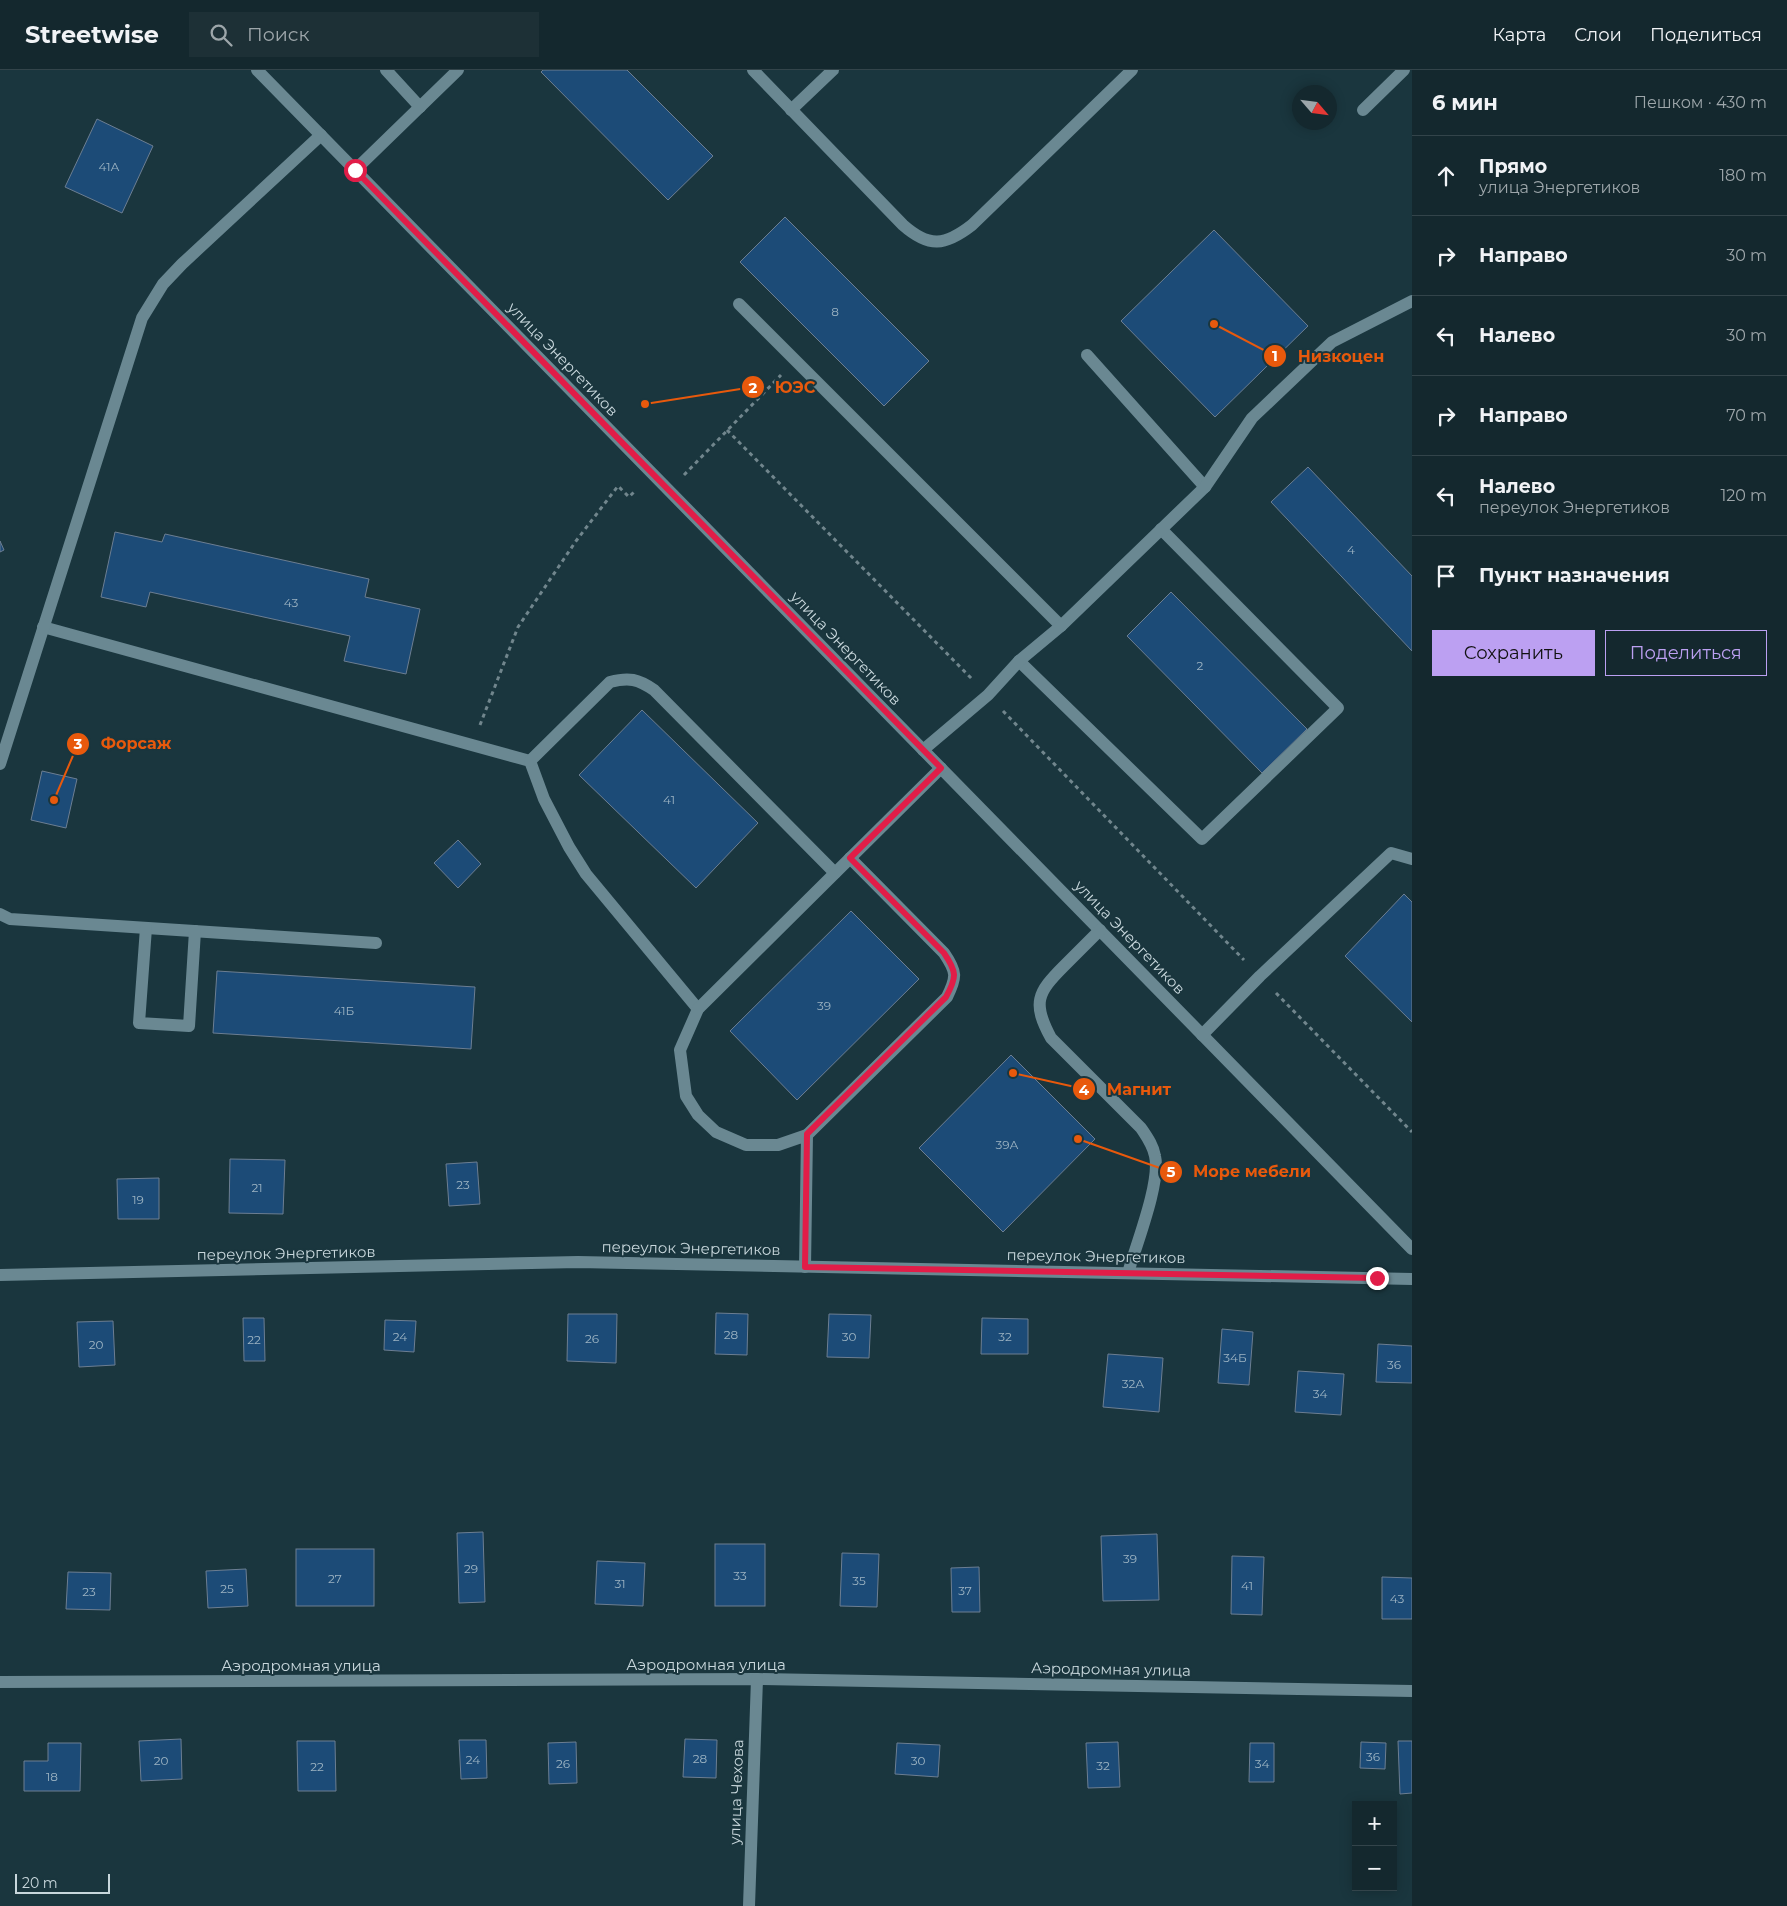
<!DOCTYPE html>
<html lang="ru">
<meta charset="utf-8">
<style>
body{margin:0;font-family:Montserrat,sans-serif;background:#1d3036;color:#f1f3f6}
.controls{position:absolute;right:15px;bottom:15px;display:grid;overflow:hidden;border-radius:0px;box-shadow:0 2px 12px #0003}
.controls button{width:45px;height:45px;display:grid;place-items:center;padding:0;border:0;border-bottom:1px solid #33444a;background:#14282e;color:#f1f3f6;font:25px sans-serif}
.compass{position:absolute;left:1292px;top:15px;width:45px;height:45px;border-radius:50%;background:#14282e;box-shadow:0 2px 12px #0003;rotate:118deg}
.scale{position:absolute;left:15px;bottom:12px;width:95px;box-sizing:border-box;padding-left:5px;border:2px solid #c8d7dc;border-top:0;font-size:14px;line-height:18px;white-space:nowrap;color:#c8d7dc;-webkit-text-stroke:4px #1a363e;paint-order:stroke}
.stop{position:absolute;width:15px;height:15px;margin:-11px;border:4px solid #e11d48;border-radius:50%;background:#fff}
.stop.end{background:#e11d48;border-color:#fff;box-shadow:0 1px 5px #0008}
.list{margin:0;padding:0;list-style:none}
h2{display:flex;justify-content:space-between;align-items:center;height:65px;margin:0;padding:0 20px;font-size:21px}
h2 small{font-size:16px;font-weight:400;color:#9da6aa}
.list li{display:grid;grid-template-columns:32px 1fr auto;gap:15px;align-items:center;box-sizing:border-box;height:80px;padding:0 20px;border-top:1px solid #33444a}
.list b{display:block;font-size:19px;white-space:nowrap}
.list p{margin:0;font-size:16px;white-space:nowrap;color:#9da6aa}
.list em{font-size:16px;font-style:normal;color:#9da6aa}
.actions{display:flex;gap:10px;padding:15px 20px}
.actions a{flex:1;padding:11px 0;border:1px solid #bca0f2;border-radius:0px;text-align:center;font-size:18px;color:#bca0f2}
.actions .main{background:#bca0f2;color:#111}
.icon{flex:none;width:28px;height:28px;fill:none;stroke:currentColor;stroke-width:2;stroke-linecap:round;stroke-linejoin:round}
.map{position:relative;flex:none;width:1412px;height:1836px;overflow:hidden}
header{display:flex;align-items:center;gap:30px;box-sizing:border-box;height:70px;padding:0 25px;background:#14282e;border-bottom:1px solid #33444a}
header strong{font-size:24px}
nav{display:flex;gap:28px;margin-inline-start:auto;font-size:18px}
.search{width:350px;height:45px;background:#1d3036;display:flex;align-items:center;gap:12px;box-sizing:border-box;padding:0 18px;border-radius:0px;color:#9da6aa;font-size:19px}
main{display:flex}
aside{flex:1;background:#14282e}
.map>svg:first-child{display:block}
.building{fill:#1c4b77;stroke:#6c7e92}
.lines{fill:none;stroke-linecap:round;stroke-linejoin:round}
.path{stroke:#71868d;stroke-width:3;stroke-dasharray:4 4;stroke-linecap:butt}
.minor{stroke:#6a8892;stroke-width:12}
.route{stroke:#e11d48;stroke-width:6}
.labels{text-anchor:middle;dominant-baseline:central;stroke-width:4;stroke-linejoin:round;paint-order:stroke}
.number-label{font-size:12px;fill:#9db4c3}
.street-label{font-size:15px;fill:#c8d7dc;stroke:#1a363e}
.leader{fill:none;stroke:#e8590c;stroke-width:2}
.callout-dot{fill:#e8590c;stroke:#1a363e;stroke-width:2}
.mark-label{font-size:15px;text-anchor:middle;font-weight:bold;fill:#fff}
.callout-label{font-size:16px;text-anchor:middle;font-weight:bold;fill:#e8590c;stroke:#1a363e;stroke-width:4;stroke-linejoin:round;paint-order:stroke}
</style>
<header>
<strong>Streetwise</strong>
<div class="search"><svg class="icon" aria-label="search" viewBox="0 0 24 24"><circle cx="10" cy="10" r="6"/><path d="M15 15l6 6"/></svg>Поиск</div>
<nav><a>Карта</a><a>Слои</a><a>Поделиться</a></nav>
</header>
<main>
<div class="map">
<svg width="1412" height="1836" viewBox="0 0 1412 1836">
<rect width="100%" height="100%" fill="#1a363e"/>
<g class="building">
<polygon points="543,0 627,0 713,86 668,130 541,2"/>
<polygon points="97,49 153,76 122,143 65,117"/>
<polygon points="785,147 929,291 884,336 740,192"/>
<polygon points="1214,160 1308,256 1215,347 1121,251"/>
<polygon points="1308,397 1412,506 1412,581 1271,432"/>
<polygon points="115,462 162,472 165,464 369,509 365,527 420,539 406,604 344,591 350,566 150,522 146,537 101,527"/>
<polygon points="0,471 4,480 0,482"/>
<polygon points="1171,522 1307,659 1262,703 1127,566"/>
<polygon points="642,640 758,753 696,818 579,705"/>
<polygon points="42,701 77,709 66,758 31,750"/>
<polygon points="458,770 481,794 458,818 434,793"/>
<polygon points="1404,824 1412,832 1412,952 1345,886"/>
<polygon points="851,841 919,909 797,1030 730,961"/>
<polygon points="217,901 475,917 471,979 213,963"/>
<polygon points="1011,985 1095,1069 1003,1162 919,1078"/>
<polygon points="230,1089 285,1090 283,1144 229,1143"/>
<polygon points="477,1092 480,1134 449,1136 446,1094"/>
<polygon points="159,1108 159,1149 118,1149 117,1109"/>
<polygon points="716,1243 748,1244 747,1285 715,1284"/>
<polygon points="568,1244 617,1244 616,1293 567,1291"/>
<polygon points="829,1244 871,1245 869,1288 827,1287"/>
<polygon points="243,1248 264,1248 265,1291 244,1291"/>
<polygon points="982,1248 1028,1249 1028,1284 981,1284"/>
<polygon points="385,1250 416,1251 414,1282 384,1280"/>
<polygon points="113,1251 115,1295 79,1297 77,1252"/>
<polygon points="1222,1259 1253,1262 1249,1315 1218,1313"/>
<polygon points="1378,1274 1412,1276 1412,1313 1376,1312"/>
<polygon points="1108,1284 1163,1288 1159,1342 1103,1337"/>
<polygon points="1298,1301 1344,1304 1341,1345 1295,1342"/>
<polygon points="483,1462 485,1532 459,1533 457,1463"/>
<polygon points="1157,1464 1159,1530 1103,1531 1101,1466"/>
<rect x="715" y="1474" width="50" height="62"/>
<rect x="296" y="1479" width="78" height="57"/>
<polygon points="842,1483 879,1484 877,1537 840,1536"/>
<polygon points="1232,1486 1264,1487 1262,1545 1231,1544"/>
<polygon points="597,1491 645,1493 643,1536 595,1534"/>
<polygon points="979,1497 980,1542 952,1542 951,1498"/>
<polygon points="246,1499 248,1536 208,1538 206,1501"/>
<polygon points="68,1502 111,1503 110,1540 66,1539"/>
<polygon points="1382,1507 1412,1508 1412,1549 1382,1549"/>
<polygon points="181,1669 182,1709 141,1711 139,1671"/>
<polygon points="685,1669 717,1670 716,1708 683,1707"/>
<polygon points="459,1670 486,1670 487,1708 461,1709"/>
<polygon points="297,1671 335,1671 336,1721 298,1721"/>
<polygon points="1398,1671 1412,1671 1412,1723 1400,1724"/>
<polygon points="576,1672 577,1713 549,1714 548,1673"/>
<polygon points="1118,1672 1120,1717 1088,1718 1086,1673"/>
<polygon points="1361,1672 1386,1673 1385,1699 1360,1698"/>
<polygon points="48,1673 81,1673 80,1721 24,1721 24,1691 48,1691"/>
<polygon points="897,1673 940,1675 938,1707 895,1704"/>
<polygon points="1250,1673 1274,1673 1274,1712 1249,1712"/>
</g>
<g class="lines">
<g class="path">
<polyline points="727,360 972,609"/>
<polyline points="684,405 781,305"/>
<polyline points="1003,641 1244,890"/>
<polyline points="480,655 518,557 576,471 618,416 629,427 636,420"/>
<polyline points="1276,923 1412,1062"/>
</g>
<g class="minor">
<polyline points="257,0 1412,1179"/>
<polyline points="386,0 420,37"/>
<path d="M753,0L903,155C929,178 945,176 972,155L1132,0"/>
<polyline points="791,40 833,0"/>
<polyline points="1363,40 1404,0"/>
<polyline points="355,100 458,0"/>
<polyline points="739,234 1061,556"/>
<polyline points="1087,285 1205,417"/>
<polyline points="43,557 530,691 544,729 569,777 586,804 698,939"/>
<polyline points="1019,591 1202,769 1338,638 1161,459"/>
<polyline points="923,680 988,625 1019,591 1061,556 1205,417 1252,348 1332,272 1412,231"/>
<path d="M530,691L610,612C629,607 638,609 654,620L835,803"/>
<polyline points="0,694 142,248 163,214 182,194 321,65"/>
<polyline points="0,844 10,849 376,873"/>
<polyline points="146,858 139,953 189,956 195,861"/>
<path d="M1100,860C1088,872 1076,884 1064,896C1037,923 1032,933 1051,968L1141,1058C1147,1067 1153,1075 1155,1086C1161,1112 1136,1175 1128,1203"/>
<polyline points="1202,965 1260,906 1391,783 1412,789"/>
<path d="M807,1065L947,927C957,907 957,902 944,883L850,788"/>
<polyline points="805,1197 807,1065 778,1075 746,1075 716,1062 698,1045 686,1026 680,980 698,939 941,698"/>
<polyline points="0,1205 578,1192 1412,1209"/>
<polyline points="0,1612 757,1609 1412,1621"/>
<polyline points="749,1836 757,1609"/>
</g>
</g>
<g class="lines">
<path class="route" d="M355,100L941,698L850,788L944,883C957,902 957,907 946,927L807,1064L805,1197L1377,1208"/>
</g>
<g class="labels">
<g class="number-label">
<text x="109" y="96">41А</text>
<text x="835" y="241">8</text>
<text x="1351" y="479">4</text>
<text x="291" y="532">43</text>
<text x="1200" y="595">2</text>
<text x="669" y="729">41</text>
<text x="824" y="935">39</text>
<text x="344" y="940">41Б</text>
<text x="1007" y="1074">39А</text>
<text x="463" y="1114">23</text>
<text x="257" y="1117">21</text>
<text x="138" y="1129">19</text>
<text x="731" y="1264">28</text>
<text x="400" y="1266">24</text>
<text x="849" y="1266">30</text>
<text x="1005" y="1266">32</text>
<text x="592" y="1268">26</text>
<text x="254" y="1269">22</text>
<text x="96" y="1274">20</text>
<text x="1235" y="1287">34Б</text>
<text x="1394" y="1294">36</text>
<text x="1133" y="1313">32А</text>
<text x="1320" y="1323">34</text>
<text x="1130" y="1488">39</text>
<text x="471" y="1498">29</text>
<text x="740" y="1505">33</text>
<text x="335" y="1508">27</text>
<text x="859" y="1510">35</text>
<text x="620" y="1513">31</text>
<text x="1247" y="1515">41</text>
<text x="227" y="1518">25</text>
<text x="965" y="1520">37</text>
<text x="89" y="1521">23</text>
<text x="1397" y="1528">43</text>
<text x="1373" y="1686">36</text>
<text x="700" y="1688">28</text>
<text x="473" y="1689">24</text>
<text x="161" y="1690">20</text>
<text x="918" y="1690">30</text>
<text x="563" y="1693">26</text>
<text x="1262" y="1693">34</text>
<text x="1103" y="1695">32</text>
<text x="317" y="1696">22</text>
<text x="52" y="1706">18</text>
</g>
<g class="street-label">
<text transform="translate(563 289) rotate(46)">улица Энергетиков</text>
<text transform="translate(846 578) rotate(46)">улица Энергетиков</text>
<text transform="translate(1130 867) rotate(46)">улица Энергетиков</text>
<text transform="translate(691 1178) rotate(1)">переулок Энергетиков</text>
<text transform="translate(286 1183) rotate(-1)">переулок Энергетиков</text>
<text transform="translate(1096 1186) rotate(1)">переулок Энергетиков</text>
<text x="706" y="1594">Аэродромная улица</text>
<text x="301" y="1595">Аэродромная улица</text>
<text transform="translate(1111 1599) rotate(1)">Аэродромная улица</text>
<text transform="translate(736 1722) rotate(-88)">улица Чехова</text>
</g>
</g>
<path class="leader" d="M1214 254L1275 286M645 334L753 317M54 730L78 674M1013 1003L1084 1019M1078 1069L1171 1102"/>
<g class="callout-dot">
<circle cx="1214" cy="254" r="5"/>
<circle cx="645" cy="334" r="5"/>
<circle cx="54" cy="730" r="5"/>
<circle cx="1013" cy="1003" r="5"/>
<circle cx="1078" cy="1069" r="5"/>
<circle cx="1275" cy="286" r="12"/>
<circle cx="753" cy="317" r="12"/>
<circle cx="78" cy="674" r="12"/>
<circle cx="1084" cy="1019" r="12"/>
<circle cx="1171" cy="1102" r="12"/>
</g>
<g class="mark-label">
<text x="1275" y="291">1</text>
<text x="753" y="323">2</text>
<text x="78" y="679">3</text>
<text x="1084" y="1025">4</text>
<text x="1171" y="1107">5</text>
</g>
<g class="callout-label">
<text x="1341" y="292">Низкоцен</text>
<text x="795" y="323">ЮЭС</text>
<text x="136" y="679">Форсаж</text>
<text x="1139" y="1025">Магнит</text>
<text x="1252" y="1107">Море мебели</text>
</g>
</svg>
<div class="controls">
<button>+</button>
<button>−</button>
</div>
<svg class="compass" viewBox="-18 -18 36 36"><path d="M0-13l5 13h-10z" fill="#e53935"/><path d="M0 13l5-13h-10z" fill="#9da6aa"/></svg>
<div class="scale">20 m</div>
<div class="stop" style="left:355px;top:100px"></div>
<div class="stop end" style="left:1377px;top:1208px"></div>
</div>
<aside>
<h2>6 мин<small>Пешком · 430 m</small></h2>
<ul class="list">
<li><svg class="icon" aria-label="ahead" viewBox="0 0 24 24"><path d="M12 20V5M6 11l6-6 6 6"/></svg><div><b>Прямо</b><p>улица Энергетиков</p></div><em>180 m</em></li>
<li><svg class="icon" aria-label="right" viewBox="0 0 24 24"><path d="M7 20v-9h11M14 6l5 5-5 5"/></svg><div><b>Направо</b></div><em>30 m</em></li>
<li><svg class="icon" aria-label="left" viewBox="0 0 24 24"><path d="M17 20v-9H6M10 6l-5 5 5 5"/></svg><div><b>Налево</b></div><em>30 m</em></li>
<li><svg class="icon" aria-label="right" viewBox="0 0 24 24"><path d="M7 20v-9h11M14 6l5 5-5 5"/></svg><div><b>Направо</b></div><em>70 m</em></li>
<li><svg class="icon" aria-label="left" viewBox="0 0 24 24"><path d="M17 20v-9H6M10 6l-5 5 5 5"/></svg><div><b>Налево</b><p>переулок Энергетиков</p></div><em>120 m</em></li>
<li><svg class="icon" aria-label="arrive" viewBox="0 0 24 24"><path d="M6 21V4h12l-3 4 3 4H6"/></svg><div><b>Пункт назначения</b></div></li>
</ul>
<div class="actions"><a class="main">Сохранить</a><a>Поделиться</a></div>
</aside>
</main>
